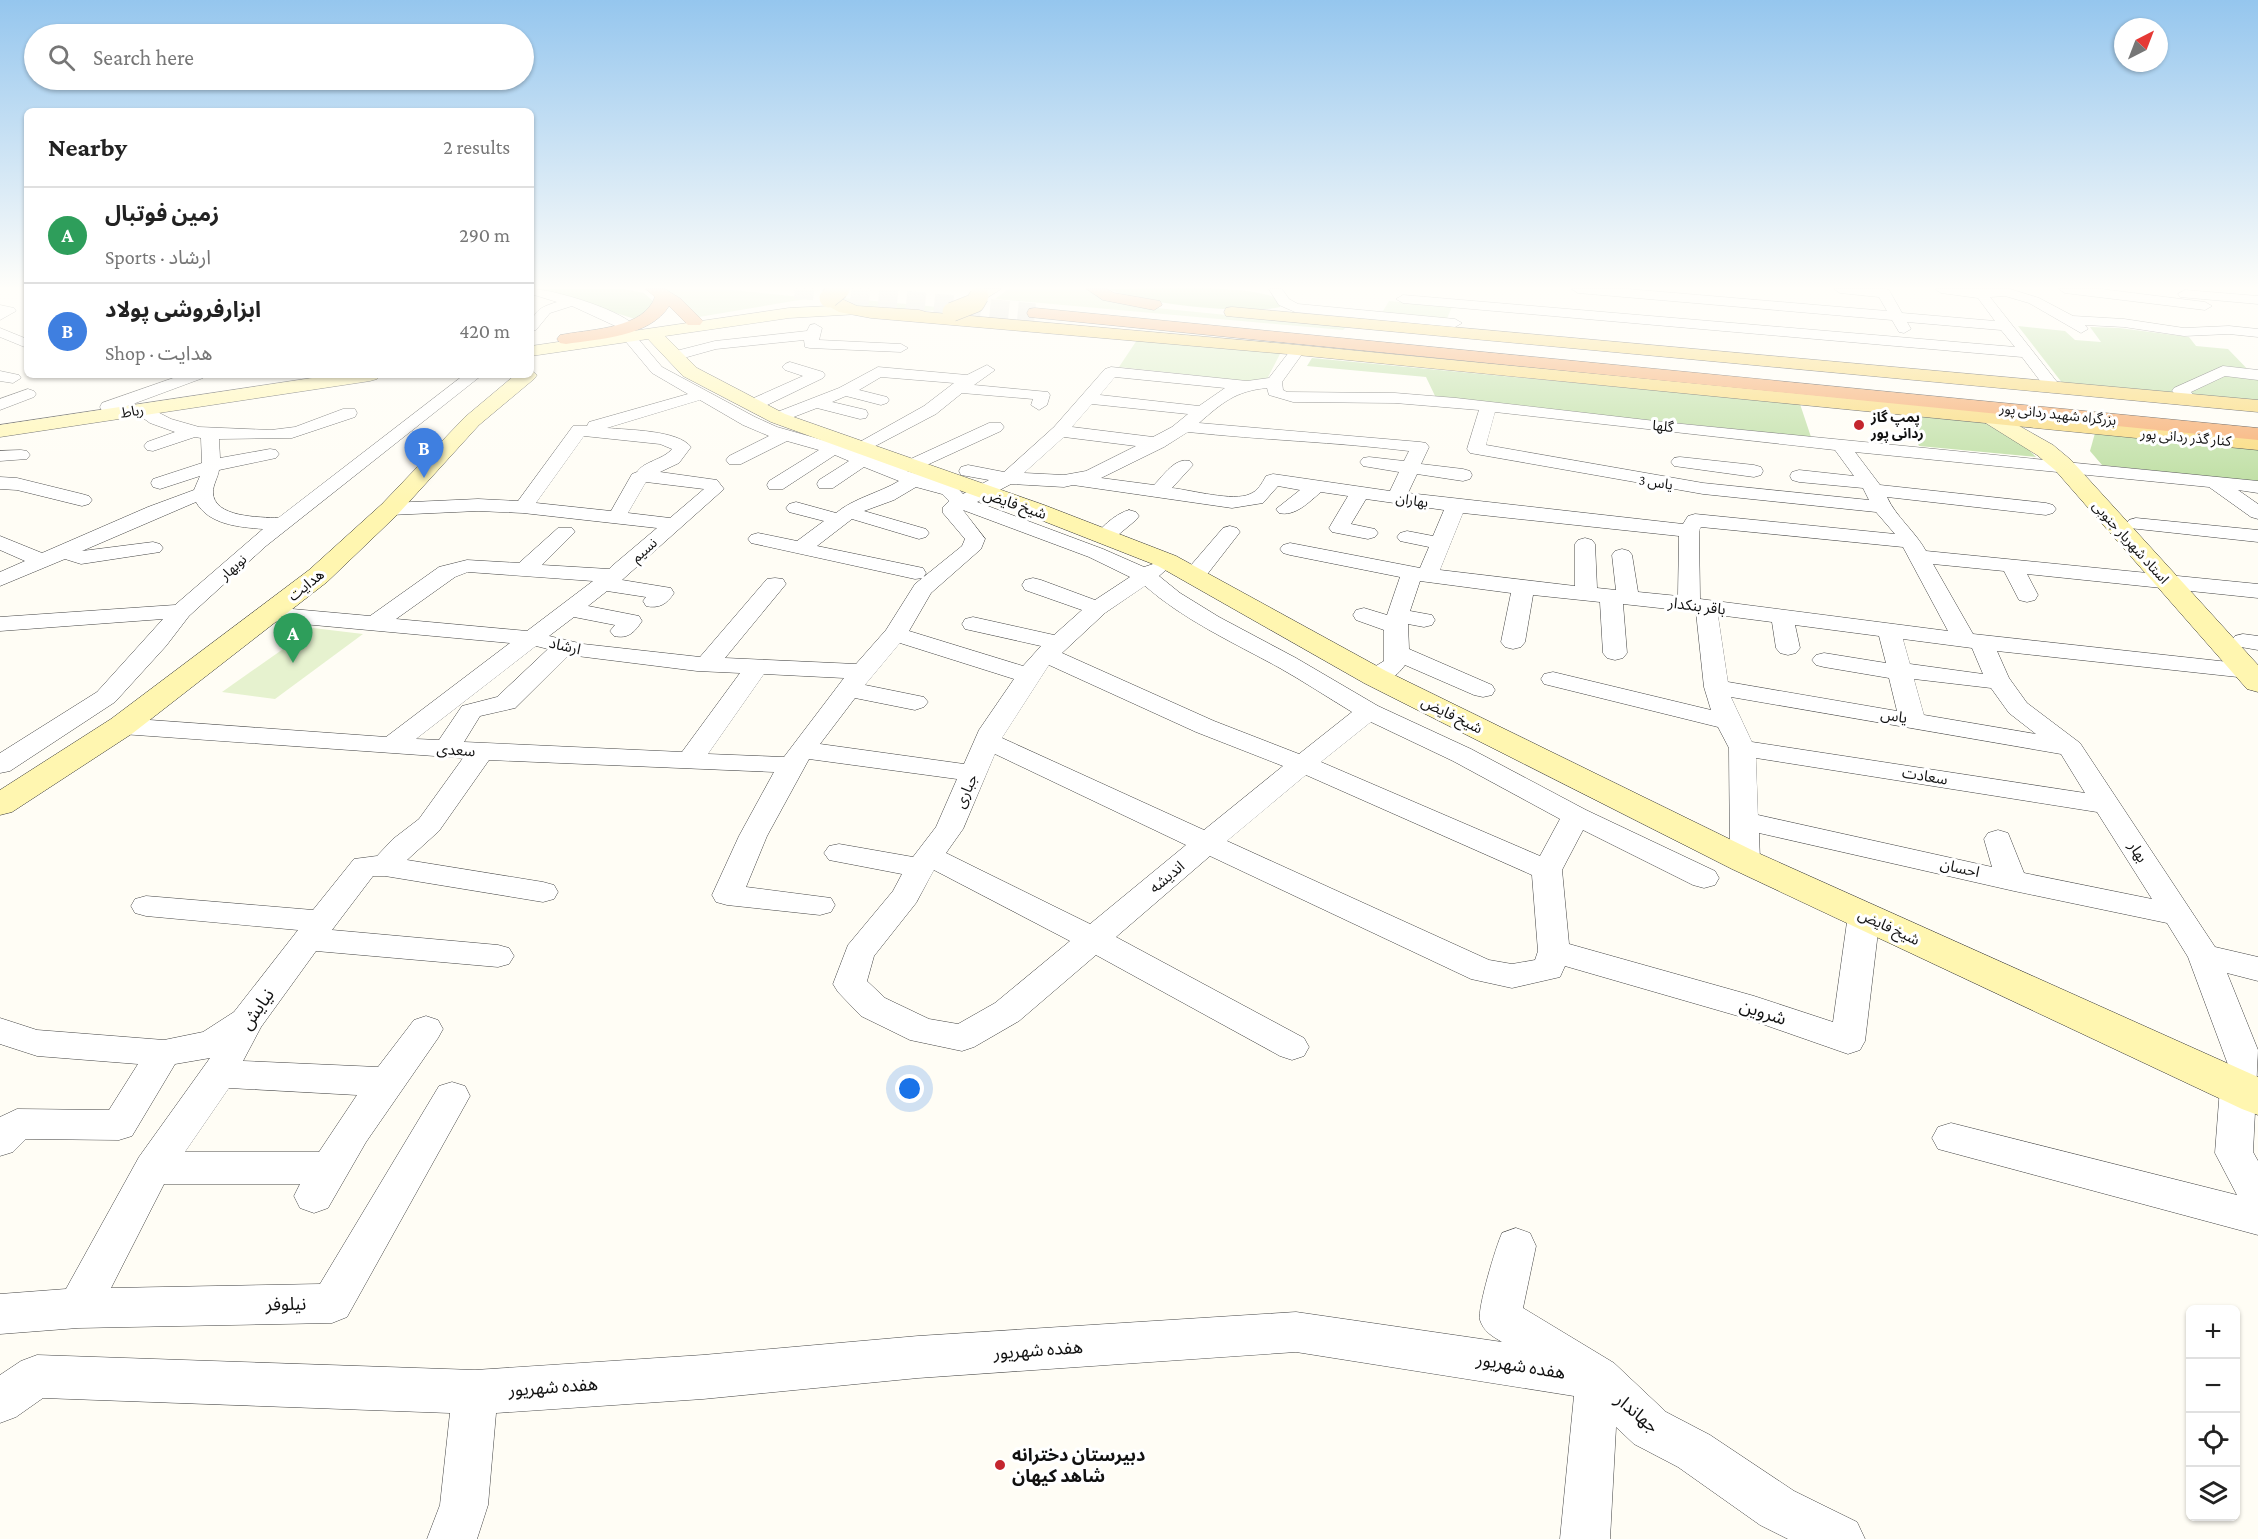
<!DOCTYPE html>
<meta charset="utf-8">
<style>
body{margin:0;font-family:"Crimson Pro","Noto Sans Arabic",serif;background:#f2f2f2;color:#222}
.controls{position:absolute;right:18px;bottom:18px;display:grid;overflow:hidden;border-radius:9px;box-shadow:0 2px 4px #0004}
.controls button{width:54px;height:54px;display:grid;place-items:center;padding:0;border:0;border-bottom:2px solid #e0e0e0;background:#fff;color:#222;font:30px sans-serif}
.compass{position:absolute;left:2114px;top:18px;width:54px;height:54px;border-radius:50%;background:#fff;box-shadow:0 2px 4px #0004;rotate:42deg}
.you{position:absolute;left:910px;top:1089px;width:21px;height:21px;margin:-15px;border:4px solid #fff;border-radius:50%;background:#1a73e8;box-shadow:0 0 0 9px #1a73e833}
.badge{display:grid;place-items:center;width:39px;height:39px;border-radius:50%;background:#0b8043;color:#fff;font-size:20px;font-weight:700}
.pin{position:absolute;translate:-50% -50px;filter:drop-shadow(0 2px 3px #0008)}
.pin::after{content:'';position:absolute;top:32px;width:21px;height:18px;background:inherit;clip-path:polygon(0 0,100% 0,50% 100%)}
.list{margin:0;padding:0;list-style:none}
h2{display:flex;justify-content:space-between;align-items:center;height:78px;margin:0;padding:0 24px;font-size:26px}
h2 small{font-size:20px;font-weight:400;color:#767676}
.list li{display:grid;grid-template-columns:39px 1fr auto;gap:18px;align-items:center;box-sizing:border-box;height:96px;padding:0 24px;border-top:2px solid #e0e0e0}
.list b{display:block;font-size:22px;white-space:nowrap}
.list p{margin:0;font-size:20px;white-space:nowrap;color:#767676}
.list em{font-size:20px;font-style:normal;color:#767676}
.icon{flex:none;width:33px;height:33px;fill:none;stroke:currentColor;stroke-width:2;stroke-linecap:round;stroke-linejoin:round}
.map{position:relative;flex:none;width:2258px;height:1539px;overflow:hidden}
.search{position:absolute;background:#fff;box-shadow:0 2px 4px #0004;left:24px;top:24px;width:510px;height:66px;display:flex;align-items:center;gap:15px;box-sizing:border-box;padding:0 21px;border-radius:33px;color:#767676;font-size:22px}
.panel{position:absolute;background:#fff;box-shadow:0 2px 4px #0004;left:24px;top:108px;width:510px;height:270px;border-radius:9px}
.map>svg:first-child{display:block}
.green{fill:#d5ebbd}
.forest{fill:#b9dc9c}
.pitch{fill:#e6f2cf}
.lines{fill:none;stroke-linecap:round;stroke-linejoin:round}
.highway-tunnel{stroke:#dbdad3;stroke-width:19;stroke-dasharray:19 9;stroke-linecap:butt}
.street-casing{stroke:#444;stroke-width:1}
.secondary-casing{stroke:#333;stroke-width:1}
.primary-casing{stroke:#222;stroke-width:1}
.highway-casing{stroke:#222;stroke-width:1}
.street{fill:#fff;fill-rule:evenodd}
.secondary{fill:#fff6b0;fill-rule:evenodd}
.primary{fill:#f9d66b;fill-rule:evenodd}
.highway{fill:#f5a25d;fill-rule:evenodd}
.primary-bridge-casing{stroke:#222;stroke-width:20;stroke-linecap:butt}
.primary-bridge{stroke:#f9d66b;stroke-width:19}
.poi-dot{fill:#c4262e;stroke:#fff;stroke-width:2}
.labels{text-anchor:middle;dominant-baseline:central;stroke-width:6;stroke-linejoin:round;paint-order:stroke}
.far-street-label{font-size:14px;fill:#111;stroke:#fff}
.far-poi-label{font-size:14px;font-weight:bold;fill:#111;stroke:#fff;text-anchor:start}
.street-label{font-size:15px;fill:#111;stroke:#fff}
.near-street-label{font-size:18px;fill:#111;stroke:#fff}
.near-poi-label{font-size:18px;font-weight:bold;fill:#111;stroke:#fff;text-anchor:start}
</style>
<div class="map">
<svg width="2258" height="1539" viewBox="0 0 2258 1539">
<rect width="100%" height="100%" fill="#fffdf5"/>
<g class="green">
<polygon points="664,289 724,289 811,298 699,317"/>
<polygon points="1008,289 1087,289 1104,297 1146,307 1346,327 1343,330 995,299"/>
<path d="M843,298L949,308C922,313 865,316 843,298Z"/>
<polygon points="1389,301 1452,307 1445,323 1380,316"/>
<polygon points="1137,340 1281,352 1265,383 1119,367"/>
</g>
<g class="forest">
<polygon points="541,289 625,289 644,293 654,302 638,320"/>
<path d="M1109,289C1146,289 1258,282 1283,302L1280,307C1247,315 1141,304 1109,289Z"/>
<polygon points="2018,326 2065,331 2075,340 2101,342 2090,327 2119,328 2189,337 2196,346 2228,349 2258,380 2258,402 2063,384"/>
<polygon points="1312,358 1800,404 1811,437 1436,398 1426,377 1307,366"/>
<polygon points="1903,414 1991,424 2021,442 2036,457 1919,446"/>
<polygon points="2095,433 2258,449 2258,482 2102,465 2090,451"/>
</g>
<polygon class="pitch" points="313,628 363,634 275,699 222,692"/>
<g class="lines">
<polyline class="highway-tunnel" points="795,289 1035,313"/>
<g class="street-casing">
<g id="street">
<path d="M531,289C553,289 622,310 636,327L629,331L624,330L572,306L550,313L536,330L531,331C531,312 540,307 557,302L531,294Z"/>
<polygon points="1269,289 1282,289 1289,299 1298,304 1455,319 1462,323 1455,327 1295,312 1279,305"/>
<polygon points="1572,289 1628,289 1887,311 1879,297 1840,293 1834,289 1885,289 1889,290 1902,313 1995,321 1978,298 1941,293 1935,289 2010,289 2039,298 2073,316 2124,319 2184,328 2229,326 2258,329 2258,337 2229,334 2184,336 2124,327 2085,325 2088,329 2081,333 2029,303 2005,296 1990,297 2061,387 2053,392 2047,390 2022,357 1403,303 1396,299 1403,295 2015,347 2001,330 1907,322 1911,329 1904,333 1899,332 1892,320 1578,293"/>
<polygon points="2059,289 2101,289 2205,302 2212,306 2205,310 2065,293"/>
<polygon points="2185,290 2258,296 2258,304 2180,297 2178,294"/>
<polygon points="0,305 14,308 16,311 0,320"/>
<polygon points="815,324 822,328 819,340 901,344 908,348 901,352 810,348 805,347 804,340 716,349 673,361 665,356 668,353 715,341 807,331 810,325"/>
<polygon points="0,328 27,339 27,348 0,337"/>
<path d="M629,333L634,334L662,367L755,417L777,427L833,443L845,439L851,440L854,444L850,448L855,450L853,448L856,444L924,406L954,383L881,377L859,390L887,397L889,400L887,403L881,405L846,396L832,402L866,410L868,414L866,418L860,419L817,408L778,423L770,418L772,414L839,388L878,367L967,375L987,365L995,370L974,385L1048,392L1050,395L1047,405L1039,410L1031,405L1033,399L962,393L936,414L862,453L903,469L901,466L904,462L989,423H1001L1004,427L1001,431L916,470L907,471L956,486L963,494L989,480L961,475L959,471L961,467L968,465L1004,472L1054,427L1105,369L1111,367L1247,381L1269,378L1293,347L1298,346L1305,350L1282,382L1283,390L1287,392L1395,393L1456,398L1672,423L2258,481V493L2238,490L2258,504V519L2251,517L2209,487L1855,452L1880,485L2046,503L2053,505L2056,509L2053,513L2046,515L1887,497C1896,517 1915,531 1926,551L2258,584V598L2027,574L2038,595L2035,600L2027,602L2019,600L2004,571L1933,564L1973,634L2247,664L2256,666L2258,669L2256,676L2247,678L1997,651L2009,678L2027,703L2080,743L2215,947L2258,957V981L2227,973L2258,1050L2253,1152L2258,1161V1235L1938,1149L1932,1138L1938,1127L1951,1123L2237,1195L2215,1153L2220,1088L2230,1070L2188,957L2167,923L2014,891L1759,833L1760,861L1755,868L1745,871L1735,868L1730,861L1729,748L1718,727L1544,684L1541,679L1544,674L1553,672L1711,710L1704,687L1696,612L1623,604L1627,653L1623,658L1615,660L1607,658L1603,653L1600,602L1533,595L1525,642L1521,647L1513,649L1505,647L1501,642L1511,593L1420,581L1410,611L1432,615L1435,620L1432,625L1424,627L1408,624L1409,649L1492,685L1495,690L1492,695L1483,697L1474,695L1405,665C1396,678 1382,686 1366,682L1363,677L1366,672L1384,661V630L1356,620L1353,615L1356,610L1364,608L1387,615L1400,577L1290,555L1283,553L1280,549L1283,545L1290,543L1420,568L1429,547L1400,541L1397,537L1400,533L1407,531L1433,536L1444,510L1366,499L1351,524L1375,529L1378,533L1375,537L1368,539L1332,532L1329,528L1348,496L1321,492C1309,502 1295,517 1279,513L1276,509L1300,490L1278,486L1263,503L1232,508L1073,485L1064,487L1011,484L977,502L1103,549L1144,567L1156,563L1164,564L1167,569L1159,576L1180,593L1219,617L1296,658L1378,706L1471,749L1586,810L1715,871L1719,878L1715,885L1704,888L1693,885L1583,830L1562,870L1569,944L1754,996L1833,1022L1848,915L1853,908L1864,904L1875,908L1880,915L1865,1041L1860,1050L1848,1054L1745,1018L1565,966L1560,977L1512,988L1471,979L1210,856L1116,937L1304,1038L1309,1047L1304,1056L1292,1060L1280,1056L1096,955L1019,1021L974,1047L962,1051L910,1040L861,1016L838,992L833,984L848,945L893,891L902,874L829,860L824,853L829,846L839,844L913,857L936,827L957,779L809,759L767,836L746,887L831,898L835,905L831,912L820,915L727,905L716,902L712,895L739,836L774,772L489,760L439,831L407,860L543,882L554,885L558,892L554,899L543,902L385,876H373L332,930L498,945L509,948L514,956L509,964L498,967L316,951L261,1027L243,1061L378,1067L414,1020L426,1016L438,1020L443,1029L438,1038L366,1142L328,1208L314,1213L300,1208L294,1196L300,1184H164L111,1288L320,1284L439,1086L452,1082L465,1086L470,1096L347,1317L332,1323L78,1328L0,1334V1294L66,1289L139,1157L210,1058L175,1064L132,1136L119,1140L26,1139L13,1152L0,1156V1117L17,1109L109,1110L138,1064L37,1056L0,1044V1018L37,1030L164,1040L203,1032L234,1012L298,930L146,916L135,913L131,906L135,899L146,896L313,910L354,859L377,856L393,839L419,819L463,758L122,734L113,731L109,726L113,721L122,718L386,737L510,643L270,621L262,619L259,614L262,609L270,607L370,616L439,567L467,560L519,563L558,528H572L575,532L542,565L609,569L612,566L657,528L523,513L478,511L390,515L383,513L380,509L383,505L390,503L478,499L518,501L573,426H587L589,422L688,394L652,373L622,337ZM1115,377L1225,388L1199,406L1100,395ZM1267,388L1269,395L1293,402L1395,403L1479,410L1467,449L1470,453L1703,494L1876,512L1895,534L1695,514L1688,516L1683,524L1408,493L1417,474L1463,481L1470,479L1472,475L1470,471L1463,469L1421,464L1429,447L1426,443L1420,442L1199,423C1222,403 1235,391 1267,388ZM700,400L743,425L769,436L729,456L726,460L729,464H741L787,441L819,450L769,481L767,485L769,489H783L835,455L849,461L819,480L817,484L819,488H833L864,467L899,481C879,493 854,498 836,513L796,502L789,504L786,508L789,512L824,521L797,541L758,533L751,535L748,539L751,543L915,579L923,578L926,573L923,568L817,546L852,519L919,539L926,537L929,533L926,529L864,511L894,500L916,487L942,494L949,501L943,507V513L965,539L962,546L915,584L886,630L856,664L725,658L786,584L783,579L775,578L767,579L700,657L583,644L549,636L574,617L615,625L610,631L614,636C628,639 634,633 642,621L639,616L588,606L607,591L646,597L643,601L646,606C659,609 667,604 674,593L671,588L622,580L724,489L717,480L660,472L679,463L691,447C678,430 628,430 607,428ZM1092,404L1188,414L1172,427L1153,437L1072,427ZM1495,412L1835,450L1854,476L1799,470L1792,472L1790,476L1792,480L1799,482L1863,488L1869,500L1703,483L1486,445ZM1188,432C1262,440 1336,442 1409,451L1404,461L1369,457L1363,458L1360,462L1363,466L1399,472L1390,491L1273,474L1266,476C1262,483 1258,491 1250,494C1234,502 1191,490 1172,488L1193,465L1190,461C1175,457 1164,475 1154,485L1101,478L1164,447ZM584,436L660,444L672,449C663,460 644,461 637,472L632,474L611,511L536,503ZM1064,437L1136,446L1086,471L1064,475L1024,473ZM646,482L704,489L670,518L628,513ZM963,510L1089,557L1130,577L1095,600L1041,580L1033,578L1025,580L1022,585L1025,590L1082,610L1054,635L973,617L965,619L962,624L965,629L1041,646L1023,666L909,631L931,593L981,549L985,539ZM1463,513L1679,536L1678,596L1638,592L1632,555L1629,551L1622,549L1615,551L1612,555L1616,590L1597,588L1595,544L1592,540L1585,538L1578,540L1575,544V586L1440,570ZM1701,527L1903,547L1948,631L1700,599L1699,531ZM468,572L593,581L527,631L396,619L455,577ZM1145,586C1184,620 1232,642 1278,667C1303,681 1327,697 1352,712L1299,754L1214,721L1062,653L1105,613ZM1718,615L1772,622L1776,648L1780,653L1788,655L1796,653L1800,648L1795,625L1879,636L1886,663L1824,653L1816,655L1812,660L1816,665L1824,667L1889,678L1897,711L1728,682ZM1903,639L1972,648L1983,674L1910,664ZM900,643L1014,679L979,730L964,764L820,744L855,698L915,710L924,707L928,702L924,697L865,685ZM536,646L548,649L497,697L462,706L439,740L416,739ZM569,655L697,671L740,673L682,752L464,742L480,716L515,708ZM1049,665L1196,732L1283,766L1204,830L1002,738ZM764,674L844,678L784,757L708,754ZM1914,679L1991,688L2009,713L2036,734L1924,715ZM1731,697L2061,754L2085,793L1752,742ZM1371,722L1453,761L1560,819L1540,856L1321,762ZM995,754L1186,845L1090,924L946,853L963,829ZM1756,758L2097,812L2152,899L2024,873L2008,833L1998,830L1988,833L1984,839L1992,867L1758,815ZM1306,775L1532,875L1538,951L1535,960L1512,964L1489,960L1227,841ZM934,870L1070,941L995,1003L958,1024L929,1019L885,998L867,981L874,956L916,903ZM229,1088L357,1095L319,1152H185Z"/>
<polygon points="790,362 823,372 825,375 823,378 759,409 747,409 745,405 747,401 803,376 785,370 782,367 785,364"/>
<polygon points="2223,366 2258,370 2258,380 2225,376 2191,392 2197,399 2189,404 2183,402 2172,391 2174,388"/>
<polygon points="0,371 19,375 21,378 13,383 0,381"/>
<polygon points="182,375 205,375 203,378 114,411 102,411 100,407 102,403"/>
<path d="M464,375H482L266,546L189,616L166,646L115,702L10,771L0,773V753L97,692L163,619L0,631V617L175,605L263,529C239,527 209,525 196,502L82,551L153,542L160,544L163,548L160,552L81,564L65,559L0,586V572L25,561L0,550V536L42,553L148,507L194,490L200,476L160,489L153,487L151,483L153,479L202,463L201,438L195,437L153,451L147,450L144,446L147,442L175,432L150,423L132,410L134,406H146L171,419L199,427L271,430L295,427L343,409H355L357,413L355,417L292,438L219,439L220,458L270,449L276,450L279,454L276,458L219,470C218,477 213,485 213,492C213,518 260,517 278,518Z"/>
<polygon points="28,389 34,391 36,394 34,397 0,410 0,399"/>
<polygon points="21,450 27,451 30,455 27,459 0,461 0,451"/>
<polygon points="1680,457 1754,465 1761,467 1763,471 1761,475 1754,477 1674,466 1671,462 1674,458"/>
<polygon points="0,477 17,478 82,494 89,496 92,500 89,504 82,506 17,490 0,489"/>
<path d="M1129,510L1136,512L1139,516L1136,520L1112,540H1098L1095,536C1102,526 1117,513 1129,510Z"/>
<polygon points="2136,518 2258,530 2258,542 2129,528 2126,524 2129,520"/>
<polygon points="1230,526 1237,528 1240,532 1237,536 1202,581 1194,582 1186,581 1183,576 1186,571 1223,528"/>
<polygon points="2243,634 2258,636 2258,650 2235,646 2231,641 2235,636"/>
<path d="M1516,1228L1530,1233L1536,1246L1523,1308L1614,1363L1666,1412L1710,1435L1794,1491L1857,1522L1865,1539H1788L1760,1525L1678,1467L1634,1444L1616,1427L1610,1539H1560L1574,1396L1296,1352L918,1378L703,1399L496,1413L488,1505L477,1539H427L440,1505L450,1413L43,1398L16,1417L0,1423V1375L21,1361L37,1355L475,1370L703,1355L918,1336L1296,1312L1502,1342C1492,1336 1484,1332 1480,1320C1477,1309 1496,1246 1502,1233Z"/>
</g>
</g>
<g class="secondary-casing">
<g id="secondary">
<polygon points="980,289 1001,289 985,299 973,299 971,296"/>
<polygon points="853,305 861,310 859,314 789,318 665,336 697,368 785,414 1044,505 1176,556 1386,671 1758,853 2258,1077 2258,1115 2242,1109 1732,869 1364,683 1158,566 1028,515 771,422 683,376 648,339 531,356 531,346 789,308"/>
<polygon points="531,370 537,375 534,379 479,425 398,514 327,582 133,733 12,812 0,815 0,790 111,719 309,570 382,504 465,417 515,375 531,375"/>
<polygon points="332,375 380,375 377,379 370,381 0,437 0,425"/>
<polygon points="1991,412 1998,414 2053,445 2071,460 2258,665 2258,692 2247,689 2055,470 2037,455 1984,422 1981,418 1984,414"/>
</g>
</g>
<g class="primary-casing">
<g id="primary">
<polygon points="829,293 857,306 919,310 926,312 1287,344 2258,438 2258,450 1287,354 871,318 839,312 830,307 821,298"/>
<polygon points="1232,307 2258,400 2258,412 1226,316 1224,312 1226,308"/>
</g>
</g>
<g class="highway-casing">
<g id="highway">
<path d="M646,289H665L681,299L703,321L700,325H688L669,306C650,337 598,339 566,344L560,343L557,339L560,335L566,334C594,329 644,328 655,297Z"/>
<polygon points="1087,289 1107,289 1114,293 1160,301 1162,305 1154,310 1103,300"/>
<polygon points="1035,308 2258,428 2258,440 1029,317 1027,313 1029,309"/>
</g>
</g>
<use href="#street" class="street"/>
<use href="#secondary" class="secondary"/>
<use href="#primary" class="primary"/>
<use href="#highway" class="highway"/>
<g class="primary-bridge-casing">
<g id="primary-bridge">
<polyline points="829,298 840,289"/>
<polyline points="952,312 975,303 979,296"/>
</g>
</g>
<use href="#primary-bridge" class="primary-bridge"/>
</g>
<linearGradient id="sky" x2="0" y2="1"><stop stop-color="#95c6ee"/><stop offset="0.57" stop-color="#fffefa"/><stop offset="1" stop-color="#fffefa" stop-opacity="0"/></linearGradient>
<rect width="2258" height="505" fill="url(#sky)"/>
<g class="poi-dot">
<circle cx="1859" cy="425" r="6"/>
<circle cx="1000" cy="1465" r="6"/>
</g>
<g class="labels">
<g class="far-street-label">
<text transform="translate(132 411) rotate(-9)">رباط</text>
<text transform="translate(2058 414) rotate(6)">بزرگراه شهید ردانی پور</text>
<text transform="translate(1663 426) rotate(6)">گلها</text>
<text transform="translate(2186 437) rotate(5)">کنار گذر ردانی پور</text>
<text transform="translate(1656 482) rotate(9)">یاس 3</text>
<text transform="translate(1412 500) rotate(8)">بهاران</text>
<text transform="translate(2131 542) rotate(48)">استاد شهریار جنوبی</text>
<text transform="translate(644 550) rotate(-42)">نسیم</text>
<text transform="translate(233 567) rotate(-42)">نوبهار</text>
</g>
<g class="far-poi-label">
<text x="1871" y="417">پمپ گاز<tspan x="1871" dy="16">ردانی پور</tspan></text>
</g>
<g class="street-label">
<text transform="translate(1015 504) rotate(19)">شیخ فایض</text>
<text transform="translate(306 585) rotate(-39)">هدایت</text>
<text transform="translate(1697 606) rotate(7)">باقر بنکدار</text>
<text transform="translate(565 646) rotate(13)">ارشاد</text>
<text transform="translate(1452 715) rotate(26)">شیخ فایض</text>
<text transform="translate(1894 716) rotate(9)">یاس</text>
<text transform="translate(456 750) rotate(4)">سعدی</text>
<text transform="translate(1925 776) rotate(9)">سعادت</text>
<text transform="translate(966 791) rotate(-66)">جباری</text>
<text transform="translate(2138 852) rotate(58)">بهار</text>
<text transform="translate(1960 868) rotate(13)">احسان</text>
<text transform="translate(1167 877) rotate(-40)">اندیشه</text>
<text transform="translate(1889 927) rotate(25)">شیخ فایض</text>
</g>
<g class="near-street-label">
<text transform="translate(257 1009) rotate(-55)">نیایش</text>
<text transform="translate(1763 1012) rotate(18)">شروین</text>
<text transform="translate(286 1304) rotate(-1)">نیلوفر</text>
<text transform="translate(1038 1350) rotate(-4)">هفده شهریور</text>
<text transform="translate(1521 1366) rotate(9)">هفده شهریور</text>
<text transform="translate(553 1387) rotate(-4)">هفده شهریور</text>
<text transform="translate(1637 1413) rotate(40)">جهاندار</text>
</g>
<g class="near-poi-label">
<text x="1012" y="1455">دبیرستان دخترانه<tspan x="1012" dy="21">شاهد کیهان</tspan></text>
</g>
</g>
</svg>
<div class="controls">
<button>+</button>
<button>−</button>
<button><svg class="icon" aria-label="locate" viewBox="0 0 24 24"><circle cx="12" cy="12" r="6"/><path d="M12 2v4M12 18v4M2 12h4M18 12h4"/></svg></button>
<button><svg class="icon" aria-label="layers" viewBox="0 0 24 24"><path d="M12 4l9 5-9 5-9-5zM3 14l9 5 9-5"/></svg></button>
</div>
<svg class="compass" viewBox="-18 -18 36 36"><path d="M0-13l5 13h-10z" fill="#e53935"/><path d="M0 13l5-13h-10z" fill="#767676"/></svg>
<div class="you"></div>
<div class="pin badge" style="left:293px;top:663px;background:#2e9e5b">A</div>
<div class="pin badge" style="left:424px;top:478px;background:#3f7fe0">B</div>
<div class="search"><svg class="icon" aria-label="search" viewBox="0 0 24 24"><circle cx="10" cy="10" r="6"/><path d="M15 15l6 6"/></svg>Search here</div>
<section class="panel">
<h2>Nearby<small>2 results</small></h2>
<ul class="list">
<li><span class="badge" style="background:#2e9e5b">A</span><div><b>زمین فوتبال</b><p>Sports · ارشاد</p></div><em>290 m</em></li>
<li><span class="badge" style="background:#3f7fe0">B</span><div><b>ابزارفروشی پولاد</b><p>Shop · هدایت</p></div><em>420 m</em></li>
</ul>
</section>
</div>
